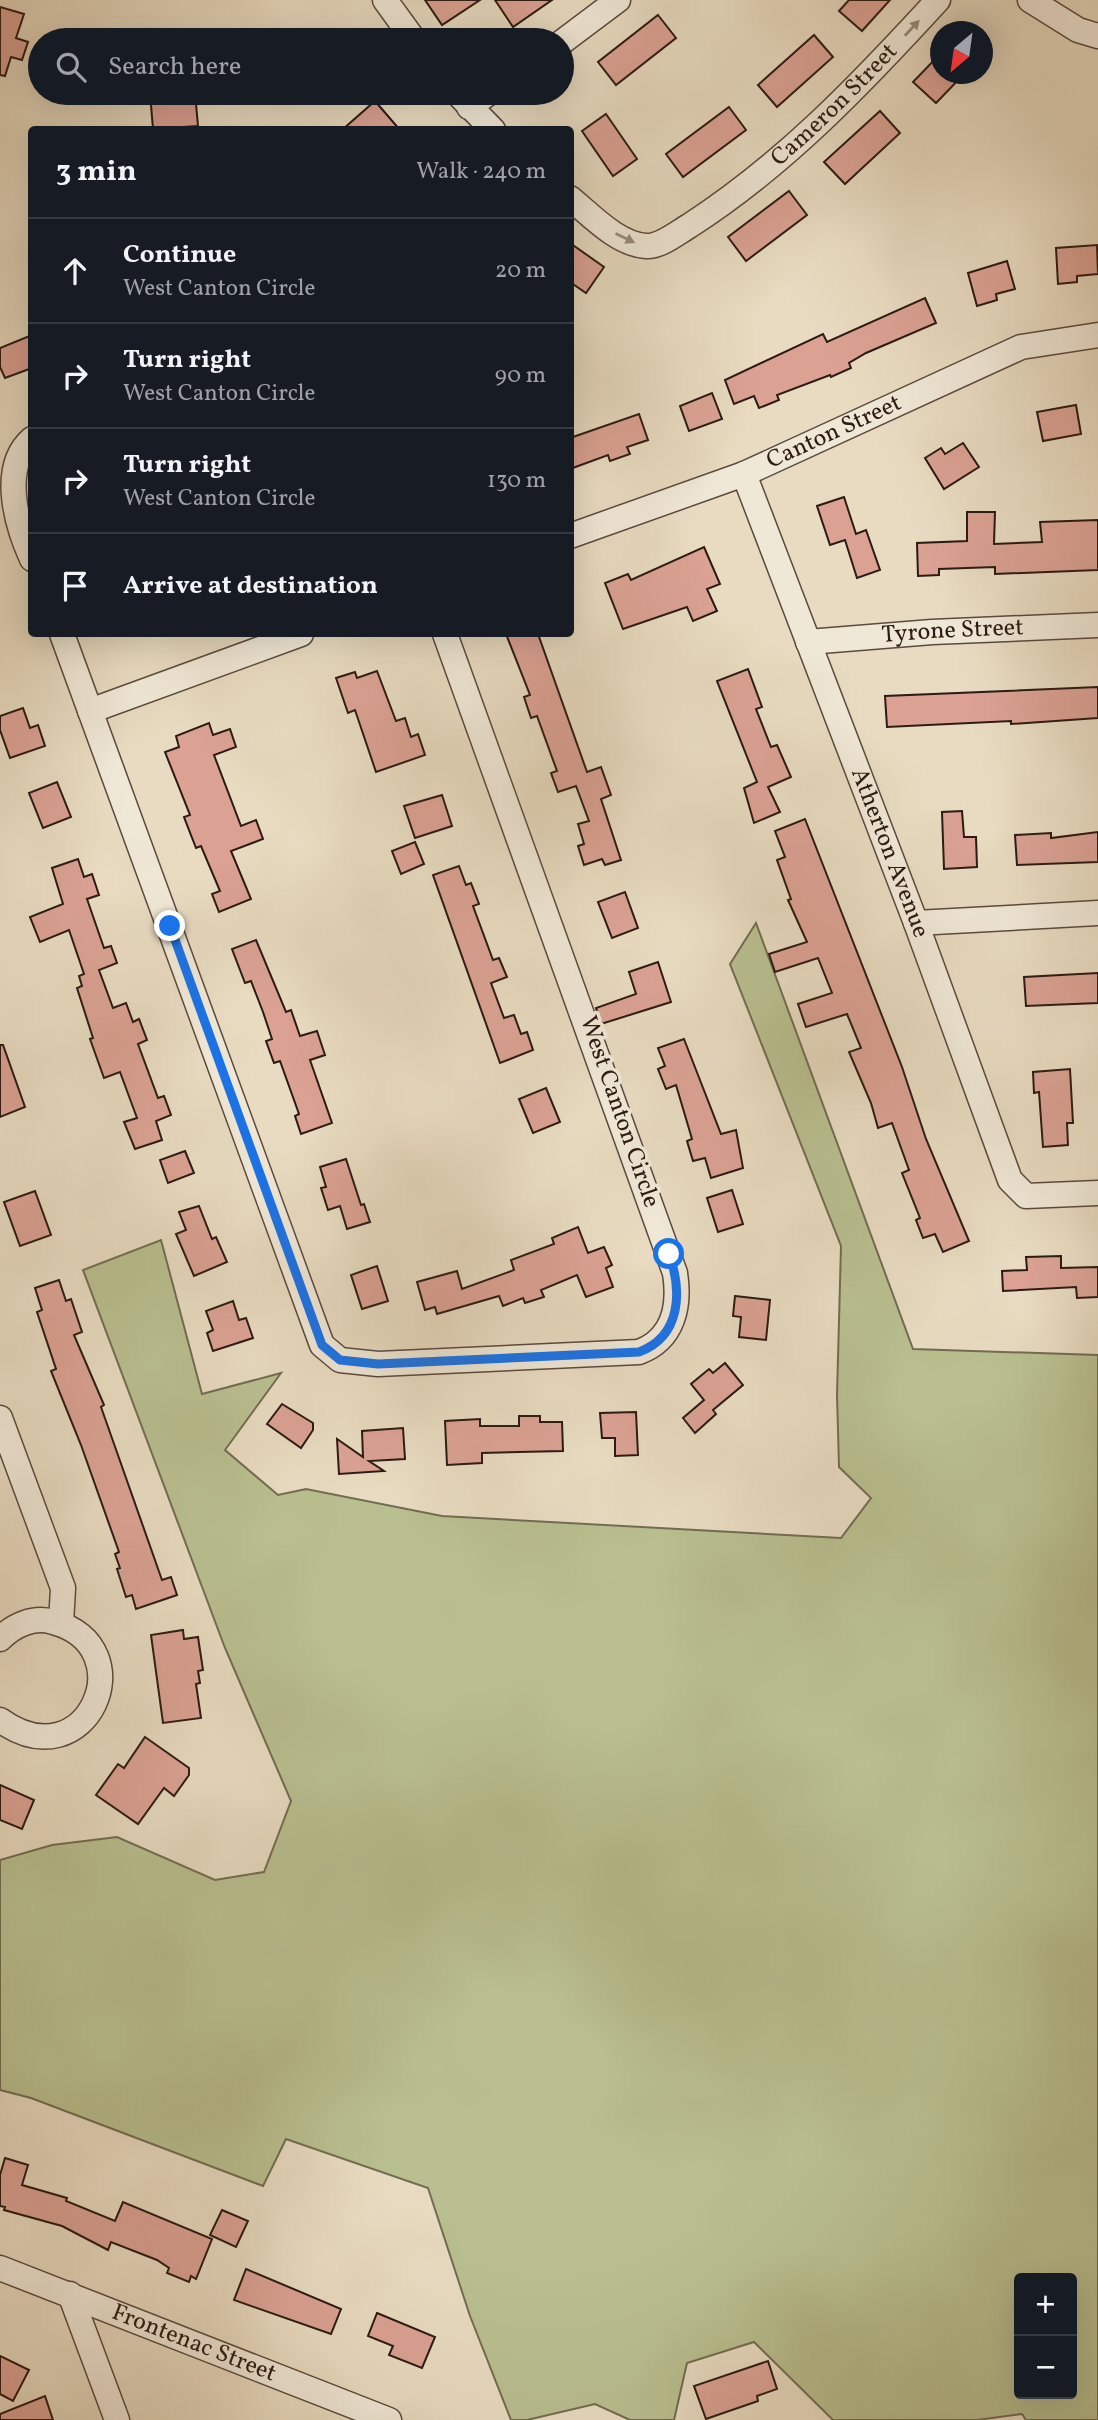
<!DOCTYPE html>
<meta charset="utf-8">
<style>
body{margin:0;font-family:Vollkorn,serif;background:#242831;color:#f1f3f6}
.controls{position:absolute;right:21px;bottom:21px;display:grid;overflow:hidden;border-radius:7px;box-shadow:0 7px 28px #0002}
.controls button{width:63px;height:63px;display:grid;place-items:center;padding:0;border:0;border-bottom:2px solid #363941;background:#171b24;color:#f1f3f6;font:35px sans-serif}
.compass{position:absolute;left:930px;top:21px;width:63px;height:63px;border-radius:50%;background:#171b24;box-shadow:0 7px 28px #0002;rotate:209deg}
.stop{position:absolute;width:21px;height:21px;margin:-16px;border:5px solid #1a73e8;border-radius:50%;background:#fff}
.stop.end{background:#1a73e8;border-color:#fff;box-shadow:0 2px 7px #0008}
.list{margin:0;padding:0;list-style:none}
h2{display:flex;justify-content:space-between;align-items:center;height:91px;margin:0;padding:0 28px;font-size:30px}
h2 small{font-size:23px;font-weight:400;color:#9ea1a6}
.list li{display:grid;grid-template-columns:46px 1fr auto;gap:21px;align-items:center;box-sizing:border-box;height:105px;padding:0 28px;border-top:2px solid #363941}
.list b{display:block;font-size:26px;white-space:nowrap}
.list p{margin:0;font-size:23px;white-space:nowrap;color:#9ea1a6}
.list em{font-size:23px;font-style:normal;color:#9ea1a6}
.icon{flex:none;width:38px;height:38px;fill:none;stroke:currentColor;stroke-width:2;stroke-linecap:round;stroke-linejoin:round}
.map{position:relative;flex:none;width:1098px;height:2420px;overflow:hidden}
.search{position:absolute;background:#171b24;box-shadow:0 7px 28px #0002;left:28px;top:28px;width:546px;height:77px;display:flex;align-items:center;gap:18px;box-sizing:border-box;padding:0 24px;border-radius:38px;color:#9ea1a6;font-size:26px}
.panel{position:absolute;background:#171b24;box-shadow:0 7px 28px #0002;left:28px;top:126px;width:546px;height:511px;border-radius:7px}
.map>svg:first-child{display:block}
.green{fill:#b9bf90;stroke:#726c52;stroke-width:2;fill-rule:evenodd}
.building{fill:#dba294;stroke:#2c1a13;stroke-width:2}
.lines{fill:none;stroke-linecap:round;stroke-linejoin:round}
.street-casing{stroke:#5b4a3e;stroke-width:27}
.street{stroke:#f0e8d7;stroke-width:24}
.oneway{fill:#988b7f}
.route{stroke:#1a73e8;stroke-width:9}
.labels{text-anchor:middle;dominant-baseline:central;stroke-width:7;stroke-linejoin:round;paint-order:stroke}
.street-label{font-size:24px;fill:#2c1a13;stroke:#f0e8d7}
</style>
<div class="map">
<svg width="1098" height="2420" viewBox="0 0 1098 2420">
<rect width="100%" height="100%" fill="#e8dbc1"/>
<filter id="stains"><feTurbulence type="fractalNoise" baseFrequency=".00286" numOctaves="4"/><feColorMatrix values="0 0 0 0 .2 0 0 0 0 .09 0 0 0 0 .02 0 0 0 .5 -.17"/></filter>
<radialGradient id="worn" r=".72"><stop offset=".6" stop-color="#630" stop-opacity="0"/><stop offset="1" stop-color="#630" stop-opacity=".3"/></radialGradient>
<path class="green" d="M756,923L913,1349L1098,1355V2420H1026L1022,2414L977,2420H833L754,2342L687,2363L674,2420H630L595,2404L527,2420H511L470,2316L428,2188L286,2139L263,2186L31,2098L0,2090V1860L52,1845L117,1837L215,1880L264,1872L291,1801L225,1648L83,1270L161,1240L202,1394L281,1373L225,1450L278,1495L306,1489L442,1516L841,1538L871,1498L839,1467L837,1395L841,1246L730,964ZM1019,2278H1072V2394H1019Z"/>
<g class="building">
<polygon points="425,0 480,0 442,25"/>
<polygon points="495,0 552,0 513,27"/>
<polygon points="849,0 890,0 862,31 839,11"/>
<polygon points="0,7 24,14 16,38 28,42 22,60 11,57 5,76 0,75"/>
<polygon points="658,15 676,38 616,85 598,62"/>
<polygon points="814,35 833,57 777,107 758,85"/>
<polygon points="941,53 941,74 964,74 936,103 913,82"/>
<polygon points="150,93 195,93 198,126 153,129"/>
<polygon points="375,101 400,130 342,130"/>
<polygon points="729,107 746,130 683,177 666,154"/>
<polygon points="880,111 900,133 845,184 824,162"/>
<polygon points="606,114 637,159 613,176 582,131"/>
<polygon points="789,191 807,215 746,261 728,237"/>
<polygon points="570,243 604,267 586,293 570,282"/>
<polygon points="1097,245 1098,274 1077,276 1077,282 1058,284 1056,248"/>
<polygon points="1007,261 1015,289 996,294 997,300 977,306 968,273"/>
<polygon points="925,298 936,323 866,353 849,363 851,368 831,377 830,375 777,395 779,400 759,408 754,396 734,404 725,380 823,334 827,342"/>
<polygon points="32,335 32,368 5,378 0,367 0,348"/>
<polygon points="712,393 722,419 689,431 680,406"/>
<polygon points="1076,405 1081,434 1043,441 1037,412"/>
<polygon points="639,414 648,440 627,447 630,454 610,461 608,455 570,469 570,438"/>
<polygon points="963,443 979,467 944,489 925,458 941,448 945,454"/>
<polygon points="844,497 856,534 866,530 880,570 857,578 845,540 830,545 817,506"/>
<polygon points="967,512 995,512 994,544 1042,542 1040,522 1098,520 1098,570 995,574 995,567 939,569 939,575 918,576 917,543 967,541"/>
<polygon points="704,547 720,584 707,589 717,611 693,621 687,607 623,629 605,583 628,574 631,580"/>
<polygon points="506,634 538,634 587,772 601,767 611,795 601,799 621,860 605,865 602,859 584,865 578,846 584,844 578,824 589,821 576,786 558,792 551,773 557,771 537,716 531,718 524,697 530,695"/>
<polygon points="748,669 762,707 756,709 771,747 777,745 791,777 768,787 780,812 754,823 744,788 757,782 717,681"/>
<polygon points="377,671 396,721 405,718 411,737 418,734 425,755 376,772 355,710 348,713 336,678 355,672 357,678"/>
<polygon points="1098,687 1098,718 1011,724 1011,721 887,727 885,696"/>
<polygon points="23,708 30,728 38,725 45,746 10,758 0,730 0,716"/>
<polygon points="209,723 213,735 230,729 236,747 214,755 241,826 256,820 263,839 231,851 251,899 219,912 212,894 220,891 201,846 196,848 184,817 190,815 165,752 179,747 176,736"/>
<polygon points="57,782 71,817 43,828 29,793"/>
<polygon points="442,795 452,826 415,838 404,806"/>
<polygon points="962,811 964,837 976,837 977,867 944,869 942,812"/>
<polygon points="805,819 902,1067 926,1139 969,1241 943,1252 935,1234 923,1238 916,1220 920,1218 902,1173 909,1170 892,1123 878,1128 871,1103 849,1052 861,1048 847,1014 806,1027 798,1004 832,993 818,958 775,972 769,954 807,942 788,900 791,899 777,860 785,857 775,831"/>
<polygon points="1098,832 1098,862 1017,865 1015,835 1051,833 1051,838"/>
<polygon points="415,842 424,864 401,874 392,851"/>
<polygon points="78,859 84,877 92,874 99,895 87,899 104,948 111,946 117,963 99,970 113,1008 126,1003 133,1022 139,1019 147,1040 138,1044 158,1098 164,1096 171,1115 156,1121 162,1140 135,1149 124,1122 137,1118 120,1072 104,1078 90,1039 93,1038 77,988 82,986 79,976 84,974 69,930 40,942 30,917 63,904 52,868"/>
<polygon points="459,866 466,885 471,883 479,904 473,906 493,960 499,958 507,977 491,983 504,1018 514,1015 521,1034 527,1032 533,1050 500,1063 433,875"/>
<polygon points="625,892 638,928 612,938 598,902"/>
<polygon points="256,940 286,1012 291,1010 300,1036 317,1031 325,1055 310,1060 332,1123 301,1134 295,1116 299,1114 280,1061 274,1063 266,1041 272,1039 263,1012 251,981 245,983 232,949"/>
<polygon points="658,962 671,1002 601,1024 596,1008 636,994 629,972"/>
<polygon points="1098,973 1098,1003 1026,1006 1024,977"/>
<polygon points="684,1039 721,1134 736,1130 743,1168 711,1178 705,1158 693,1161 687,1141 692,1139 676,1085 666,1089 658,1069 665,1066 658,1048"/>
<polygon points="0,1045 3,1045 25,1107 0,1117"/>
<polygon points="1070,1069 1073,1123 1067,1123 1068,1145 1043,1147 1039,1092 1034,1093 1033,1072"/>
<polygon points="546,1088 560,1122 533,1133 519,1099"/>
<polygon points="185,1151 194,1173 168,1183 160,1160"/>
<polygon points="346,1159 361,1205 364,1204 370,1222 347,1229 340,1206 328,1210 321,1188 326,1187 320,1167"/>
<polygon points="732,1190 743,1224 718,1232 707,1198"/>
<polygon points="35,1191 51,1235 20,1246 4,1202"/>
<polygon points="199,1206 212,1239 216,1237 227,1262 194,1276 176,1234 186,1230 179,1212"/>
<polygon points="578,1227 588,1253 604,1247 612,1265 606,1268 613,1287 586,1297 577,1275 541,1290 544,1297 525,1303 523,1298 503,1306 499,1296 437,1314 435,1307 425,1310 417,1282 457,1271 462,1289 514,1270 511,1260 554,1244 552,1238"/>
<polygon points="1061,1256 1061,1268 1098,1267 1098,1297 1077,1298 1076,1287 1003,1291 1002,1271 1027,1270 1026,1257"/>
<polygon points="377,1266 388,1301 362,1309 351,1275"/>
<polygon points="59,1280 66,1301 71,1299 82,1332 74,1335 104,1405 101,1407 162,1580 171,1577 177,1595 136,1609 132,1595 126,1597 117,1569 120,1568 115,1554 119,1552 81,1445 51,1371 56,1369 37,1312 42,1310 35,1288"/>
<polygon points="735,1296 770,1300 766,1340 739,1337 741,1317 733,1316"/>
<polygon points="233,1301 239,1320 246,1318 253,1338 213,1351 207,1333 213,1330 206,1311"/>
<polygon points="725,1363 743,1385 713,1410 716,1414 695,1433 683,1418 704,1400 691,1384 709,1369 713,1373"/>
<polygon points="282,1404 313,1423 313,1430 301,1448 267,1424"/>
<polygon points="636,1412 638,1455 615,1456 615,1438 602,1438 600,1413"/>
<polygon points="519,1416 540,1416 540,1422 562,1422 563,1451 482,1453 482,1463 447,1465 445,1421 480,1419 480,1426 519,1426"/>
<polygon points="403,1428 405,1459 369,1461 384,1471 339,1474 337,1439 363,1457 362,1431"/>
<polygon points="183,1630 184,1639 198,1637 203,1670 198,1671 200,1683 196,1684 201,1718 163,1723 151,1635"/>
<polygon points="145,1737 189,1768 189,1775 174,1796 164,1788 138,1824 96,1795 118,1764 124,1768"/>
<polygon points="0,1785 34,1800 22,1829 0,1820"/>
<polygon points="5,2158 28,2165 22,2185 67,2198 66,2201 115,2221 123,2202 212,2239 196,2279 191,2276 189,2282 167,2273 169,2268 157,2260 111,2242 108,2250 62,2226 4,2210 5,2207 0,2206 0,2175"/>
<polygon points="222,2210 248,2221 236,2247 210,2235"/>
<polygon points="246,2269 341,2309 331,2334 234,2300"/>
<polygon points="377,2313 435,2337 422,2368 389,2355 393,2346 368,2336"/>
<polygon points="0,2356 29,2370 13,2401 0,2394"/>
<polygon points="768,2361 777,2389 757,2396 758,2401 706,2419 694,2386"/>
<polygon points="45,2396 53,2420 0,2420 0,2414"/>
</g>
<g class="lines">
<g class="street-casing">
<g id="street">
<polyline points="385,0 414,40"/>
<polyline points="1030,0 1078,30 1098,36"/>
<polyline points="562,42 618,0"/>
<polyline points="457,93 493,130"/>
<polyline points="469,107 489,93"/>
<path id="s1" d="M570,198C591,215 617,244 646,246C660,247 677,233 689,226C784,165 862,83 938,0"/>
<path d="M32,439C0,467 16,524 32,559"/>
<path id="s2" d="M744,474L916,923L1010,1180L1026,1196L1098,1193"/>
<path id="s3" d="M570,536L744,474L1021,347L1098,335"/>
<path d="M62,634L322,1345L340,1360L378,1364L639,1352C674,1339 680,1305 675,1273L445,634"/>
<path id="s4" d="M808,642L932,632L1098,625"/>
<polyline points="90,711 301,634"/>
<polyline points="916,923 1098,913"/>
<polyline points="0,1418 63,1588 61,1624"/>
<path d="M0,1639C14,1625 34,1616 53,1622C146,1647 87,1783 0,1720"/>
<path id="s5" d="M0,2268L389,2420"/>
<polyline points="70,2294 117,2420"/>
</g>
</g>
<use href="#street" class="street"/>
</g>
<defs><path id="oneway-solid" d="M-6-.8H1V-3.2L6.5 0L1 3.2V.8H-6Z" transform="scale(1.75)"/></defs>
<g class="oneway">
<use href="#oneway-solid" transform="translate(912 28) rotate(-47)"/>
<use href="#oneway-solid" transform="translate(625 238) rotate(26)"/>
</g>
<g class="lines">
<path class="route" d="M170,926L322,1345L340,1360L378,1364L639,1352C682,1336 682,1290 669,1254"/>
</g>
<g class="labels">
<g class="street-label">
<text stroke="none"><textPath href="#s1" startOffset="329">Cameron Street</textPath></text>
<text stroke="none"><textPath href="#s3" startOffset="284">Canton Street</textPath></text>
<text stroke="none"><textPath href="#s4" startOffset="145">Tyrone Street</textPath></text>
<text stroke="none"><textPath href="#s2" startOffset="406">Atherton Avenue</textPath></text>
<text transform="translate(619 1112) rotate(71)">West Canton Circle</text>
<text stroke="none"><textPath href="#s5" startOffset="208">Frontenac Street</textPath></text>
</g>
</g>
<rect width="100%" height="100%" filter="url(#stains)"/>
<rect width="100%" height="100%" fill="url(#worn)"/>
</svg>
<div class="controls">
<button>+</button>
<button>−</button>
</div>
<svg class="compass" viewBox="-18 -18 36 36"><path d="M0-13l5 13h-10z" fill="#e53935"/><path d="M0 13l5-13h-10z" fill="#9ea1a6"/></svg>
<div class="stop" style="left:669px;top:1254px"></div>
<div class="stop end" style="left:170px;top:926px"></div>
<div class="search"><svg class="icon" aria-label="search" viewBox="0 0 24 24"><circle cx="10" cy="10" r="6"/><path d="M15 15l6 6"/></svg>Search here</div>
<section class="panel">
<h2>3 min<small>Walk · 240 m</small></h2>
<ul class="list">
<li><svg class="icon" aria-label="ahead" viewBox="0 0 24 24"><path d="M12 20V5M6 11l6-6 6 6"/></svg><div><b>Continue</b><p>West Canton Circle</p></div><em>20 m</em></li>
<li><svg class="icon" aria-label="right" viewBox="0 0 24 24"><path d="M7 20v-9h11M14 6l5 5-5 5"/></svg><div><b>Turn right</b><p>West Canton Circle</p></div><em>90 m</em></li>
<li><svg class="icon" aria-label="right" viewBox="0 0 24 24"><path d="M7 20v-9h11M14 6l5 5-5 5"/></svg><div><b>Turn right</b><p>West Canton Circle</p></div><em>130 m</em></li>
<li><svg class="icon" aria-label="arrive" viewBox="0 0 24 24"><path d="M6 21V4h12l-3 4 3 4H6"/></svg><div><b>Arrive at destination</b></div></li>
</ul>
</section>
</div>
